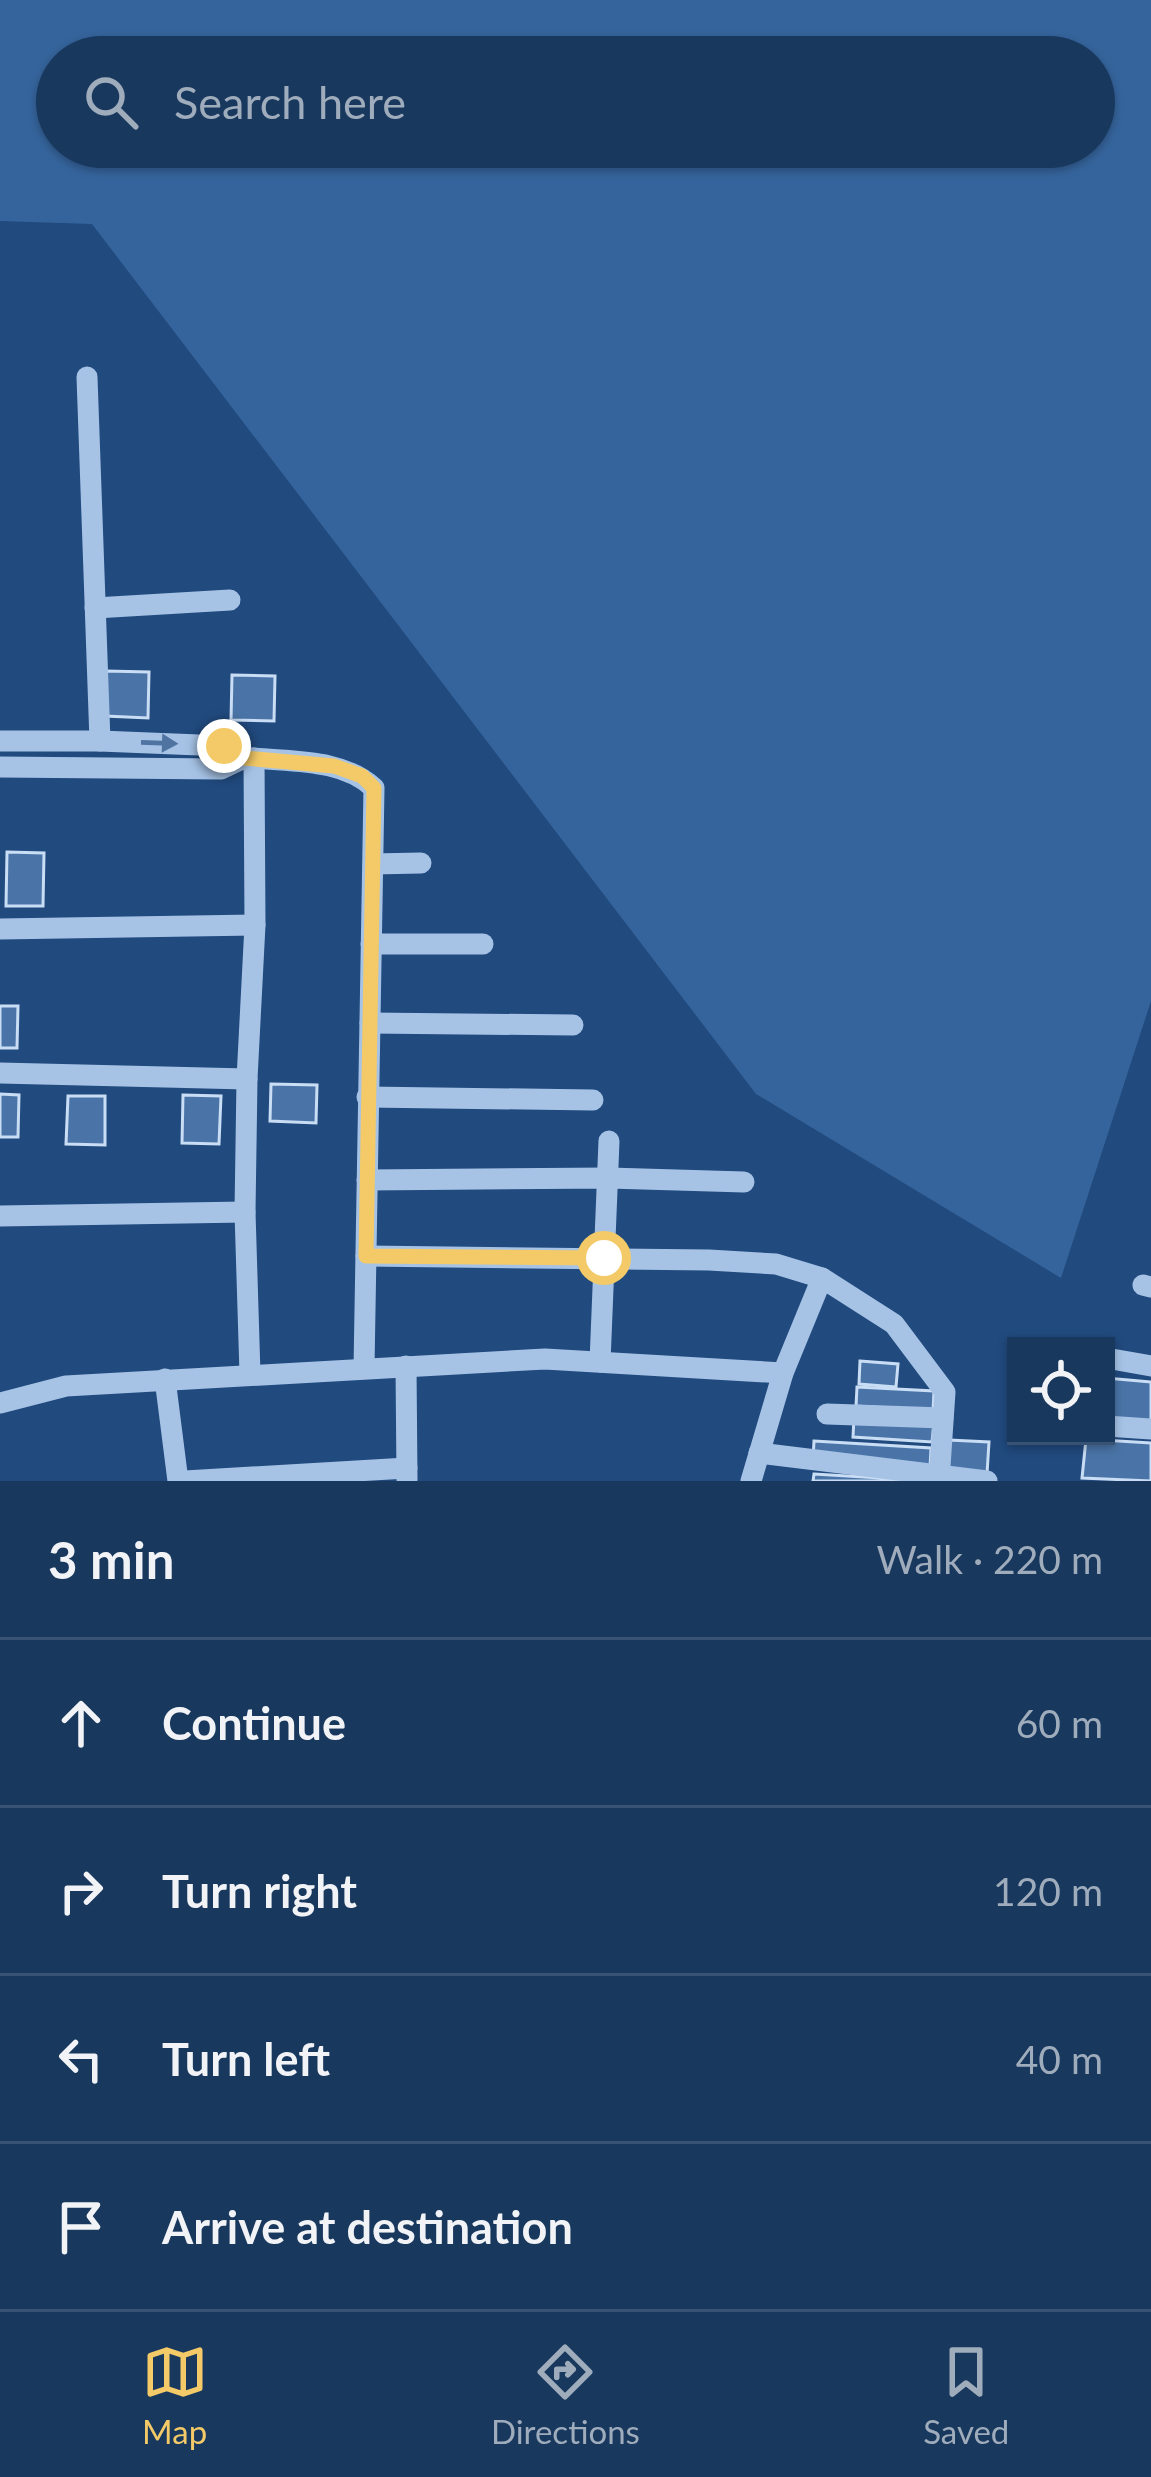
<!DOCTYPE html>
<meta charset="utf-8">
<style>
body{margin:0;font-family:Lato,sans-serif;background:#264367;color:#f1f3f6}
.controls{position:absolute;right:36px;bottom:36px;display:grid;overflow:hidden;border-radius:0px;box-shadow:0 3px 9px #0004}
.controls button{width:108px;height:108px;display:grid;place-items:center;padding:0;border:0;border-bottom:3px solid #375273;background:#19385e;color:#f1f3f6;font:60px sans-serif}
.stop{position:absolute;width:36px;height:36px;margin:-27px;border:9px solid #f3ca67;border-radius:50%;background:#fff}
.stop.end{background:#f3ca67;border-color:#fff;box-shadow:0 3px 12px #0008}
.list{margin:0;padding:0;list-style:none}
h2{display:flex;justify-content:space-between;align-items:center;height:156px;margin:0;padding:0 48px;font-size:51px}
h2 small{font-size:39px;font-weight:400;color:#9facbc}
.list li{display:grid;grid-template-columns:78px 1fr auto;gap:36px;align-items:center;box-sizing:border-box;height:168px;padding:0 48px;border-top:3px solid #375273}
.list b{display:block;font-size:45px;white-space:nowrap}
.list em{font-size:39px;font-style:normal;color:#9facbc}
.icon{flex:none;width:66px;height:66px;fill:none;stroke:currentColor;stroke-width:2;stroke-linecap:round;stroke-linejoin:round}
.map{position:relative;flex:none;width:1151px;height:1481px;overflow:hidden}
.search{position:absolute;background:#19385e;box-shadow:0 3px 9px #0004;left:36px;right:36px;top:36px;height:132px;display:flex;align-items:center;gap:30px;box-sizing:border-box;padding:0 42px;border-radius:66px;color:#9facbc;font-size:45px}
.sheet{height:828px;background:#19385e}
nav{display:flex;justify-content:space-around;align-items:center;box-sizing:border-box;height:168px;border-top:3px solid #375273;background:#19385e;font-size:33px;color:#9facbc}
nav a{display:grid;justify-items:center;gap:6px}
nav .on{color:#f3ca67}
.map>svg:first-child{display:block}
.green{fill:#35649c;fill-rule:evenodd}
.building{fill:#4a74a7;stroke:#c9ddf5;stroke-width:3}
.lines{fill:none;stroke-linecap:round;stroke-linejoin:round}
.minor{stroke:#a6c3e6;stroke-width:21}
.oneway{fill:#5074a2}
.route{stroke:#f3ca67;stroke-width:15}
</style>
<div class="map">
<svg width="1151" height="1481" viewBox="0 0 1151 1481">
<rect width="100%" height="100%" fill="#214a7e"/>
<path class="green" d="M0,0H1151V1001L1061,1278L756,1094L92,224L0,221ZM57,57H1094V147H57Z"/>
<g class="building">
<polygon points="106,671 149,672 148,718 105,716"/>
<polygon points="232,675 275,676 274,721 231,720"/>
<polygon points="7,852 44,853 43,906 6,906"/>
<polygon points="0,1006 18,1006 17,1048 0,1048"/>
<polygon points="271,1084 317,1085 316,1123 270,1121"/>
<polygon points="0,1094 19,1095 18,1137 0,1137"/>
<polygon points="183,1095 221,1096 219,1144 182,1143"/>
<polygon points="68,1096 105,1096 105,1145 66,1144"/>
<polygon points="860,1361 898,1364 896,1387 859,1384"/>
<polygon points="1106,1378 1151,1382 1151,1424 1106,1420"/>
<polygon points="857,1387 934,1391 933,1411 856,1406"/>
<polygon points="854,1417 934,1422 932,1442 853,1437"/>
<polygon points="1086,1439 1151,1443 1151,1481 1082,1478"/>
<polygon points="949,1440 989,1442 987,1474 946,1471"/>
<polygon points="814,1441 931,1448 930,1467 813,1459"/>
<polygon points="814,1474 930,1481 813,1481"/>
</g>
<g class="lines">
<g class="minor">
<polyline points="87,377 100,741"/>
<polyline points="95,608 230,600"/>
<polyline points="0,741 100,741 224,746 244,758 254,758 255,925 247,1079 245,1212 250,1374"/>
<path d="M254,758C294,762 343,759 374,788L364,1368"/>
<polyline points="0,767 221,769 244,758"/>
<polyline points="373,864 421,863"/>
<polyline points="0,929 255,925"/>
<polyline points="371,944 483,944"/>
<polyline points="370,1023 573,1025"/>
<polyline points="0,1073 247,1079"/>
<polyline points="367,1097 593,1100"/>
<polyline points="367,1180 609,1178 744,1182"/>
<polyline points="0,1216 245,1212"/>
<polyline points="366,1256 709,1260 776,1264 822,1278"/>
<polyline points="1143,1285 1151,1287"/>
<polyline points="1106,1358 1151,1366"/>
<polyline points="600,1362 609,1141"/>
<polyline points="406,1366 407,1479"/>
<polyline points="165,1379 178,1481"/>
<polyline points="0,1403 66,1386 545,1359 783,1373"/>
<polyline points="827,1414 943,1418"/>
<polyline points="1106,1426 1151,1429"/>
<polyline points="759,1453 987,1481"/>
<polyline points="185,1481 407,1468"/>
<polyline points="751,1481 783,1373 822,1278 894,1324 945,1392 939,1481"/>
</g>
</g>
<defs><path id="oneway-solid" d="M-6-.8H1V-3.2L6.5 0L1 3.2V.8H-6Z" transform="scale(3)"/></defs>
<use class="oneway" href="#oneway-solid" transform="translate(159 743) rotate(2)"/>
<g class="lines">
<polyline class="route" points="224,746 244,758 334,766 362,776 374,788 366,1256 604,1258"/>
</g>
</svg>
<div class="controls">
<button><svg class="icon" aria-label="locate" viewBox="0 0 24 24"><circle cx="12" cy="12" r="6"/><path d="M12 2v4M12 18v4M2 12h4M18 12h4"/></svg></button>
</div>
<div class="stop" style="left:604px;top:1258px"></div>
<div class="stop end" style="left:224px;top:746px"></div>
<div class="search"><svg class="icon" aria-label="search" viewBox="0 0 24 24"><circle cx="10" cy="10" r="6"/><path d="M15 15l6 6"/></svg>Search here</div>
</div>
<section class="sheet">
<h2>3 min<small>Walk · 220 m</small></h2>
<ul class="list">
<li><svg class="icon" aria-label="ahead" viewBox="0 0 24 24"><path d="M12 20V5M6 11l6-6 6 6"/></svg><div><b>Continue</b></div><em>60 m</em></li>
<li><svg class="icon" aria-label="right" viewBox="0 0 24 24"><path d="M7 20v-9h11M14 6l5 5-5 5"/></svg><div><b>Turn right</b></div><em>120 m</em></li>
<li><svg class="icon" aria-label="left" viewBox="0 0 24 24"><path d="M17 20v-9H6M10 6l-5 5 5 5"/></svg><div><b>Turn left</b></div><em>40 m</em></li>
<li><svg class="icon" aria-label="arrive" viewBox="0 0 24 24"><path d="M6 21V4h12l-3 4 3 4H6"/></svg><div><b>Arrive at destination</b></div></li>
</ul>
</section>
<nav>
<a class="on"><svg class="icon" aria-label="map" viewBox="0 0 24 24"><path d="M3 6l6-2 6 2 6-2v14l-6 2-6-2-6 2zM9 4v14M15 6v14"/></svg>Map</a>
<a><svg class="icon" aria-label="directions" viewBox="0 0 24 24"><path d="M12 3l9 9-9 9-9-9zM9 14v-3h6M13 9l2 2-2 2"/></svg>Directions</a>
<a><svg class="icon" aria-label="saved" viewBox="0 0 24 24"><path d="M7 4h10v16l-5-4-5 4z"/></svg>Saved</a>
</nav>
